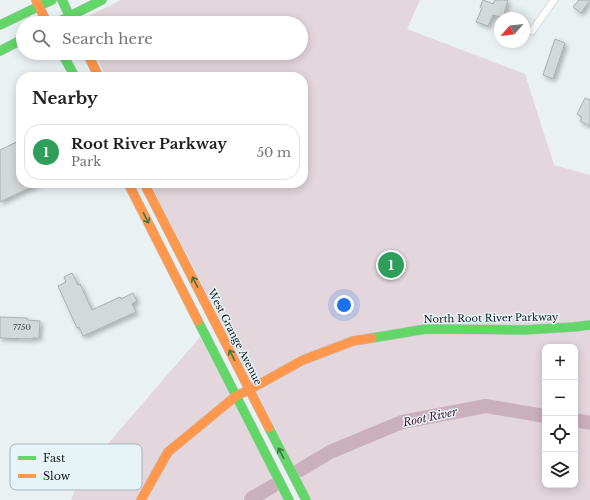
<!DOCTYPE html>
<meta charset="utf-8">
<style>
body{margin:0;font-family:"Libre Baskerville",serif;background:#f2f2f2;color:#202124}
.controls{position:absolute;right:12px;bottom:12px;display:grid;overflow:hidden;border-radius:8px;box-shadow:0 2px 10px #0003}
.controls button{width:36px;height:36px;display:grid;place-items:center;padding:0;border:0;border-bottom:1px solid #e0e0e0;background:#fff;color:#202124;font:20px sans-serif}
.compass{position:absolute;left:494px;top:12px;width:36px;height:36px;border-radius:50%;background:#fff;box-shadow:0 2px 10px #0003;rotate:243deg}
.you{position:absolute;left:344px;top:305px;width:14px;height:14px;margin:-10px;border:3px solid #fff;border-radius:50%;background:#1a73e8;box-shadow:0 0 0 6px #1a73e833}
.badge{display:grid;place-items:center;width:26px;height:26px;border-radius:50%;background:#606667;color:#fff;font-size:13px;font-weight:700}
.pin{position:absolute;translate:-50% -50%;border:2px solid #fff;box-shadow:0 1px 4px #0006}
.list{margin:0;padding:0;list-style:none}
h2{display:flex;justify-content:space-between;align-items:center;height:52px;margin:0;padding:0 16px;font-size:17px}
h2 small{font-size:13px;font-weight:400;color:#757577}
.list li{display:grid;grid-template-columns:26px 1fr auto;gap:12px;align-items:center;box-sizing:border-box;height:56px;margin:0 8px 8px;padding:0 8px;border:1px solid #e0e0e0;border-radius:16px}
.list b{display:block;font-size:15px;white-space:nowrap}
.list p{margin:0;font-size:13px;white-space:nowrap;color:#757577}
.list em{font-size:13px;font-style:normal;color:#757577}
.icon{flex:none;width:22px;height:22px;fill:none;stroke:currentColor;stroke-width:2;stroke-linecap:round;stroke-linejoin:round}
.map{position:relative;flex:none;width:590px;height:500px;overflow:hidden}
.search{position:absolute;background:#fff;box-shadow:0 2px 10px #0003;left:16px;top:16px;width:292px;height:44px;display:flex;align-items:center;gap:10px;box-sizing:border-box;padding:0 14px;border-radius:22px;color:#757577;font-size:15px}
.panel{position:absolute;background:#fff;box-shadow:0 2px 10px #0003;left:16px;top:72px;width:292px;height:116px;border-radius:16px}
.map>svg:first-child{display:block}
.green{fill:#e3d6dd;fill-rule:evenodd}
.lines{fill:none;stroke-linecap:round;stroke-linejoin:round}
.river{stroke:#caafbc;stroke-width:14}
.building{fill:#d3d9da;stroke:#aaafb0;filter:url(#shadow)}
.street-casing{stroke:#bdc2c4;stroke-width:8}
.fast-casing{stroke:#bdc2c4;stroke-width:10}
.slow-casing{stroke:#bdc2c4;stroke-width:10}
.street{stroke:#fcfdfd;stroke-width:7}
.fast{stroke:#63d668;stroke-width:9}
.slow{stroke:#ff974d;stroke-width:9}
.oneway{stroke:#3c7842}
.labels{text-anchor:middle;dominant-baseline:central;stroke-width:3;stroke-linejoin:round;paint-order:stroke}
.number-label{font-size:8px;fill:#454a4c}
.street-label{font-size:10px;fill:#161b1c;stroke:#e6f4f7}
.water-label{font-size:11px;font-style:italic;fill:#4b1832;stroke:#e6f4f7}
.key{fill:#e6f4f7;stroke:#a8b3b5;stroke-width:1}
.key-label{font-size:11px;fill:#161b1c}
</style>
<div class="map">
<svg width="590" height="500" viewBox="0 0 590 500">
<defs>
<filter id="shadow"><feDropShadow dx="2.5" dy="2.5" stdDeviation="2" flood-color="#0004"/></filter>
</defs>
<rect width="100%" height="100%" fill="#eaf1f3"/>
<g class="green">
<path d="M121,0H420L407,29L525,74L554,165L590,175V500H311L260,398L150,183H303V77H106L95,53H301V23H82L85,18ZM545,347H575V485H545Z"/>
<polygon points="200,337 284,500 71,500 74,493 111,440"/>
</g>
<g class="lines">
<g class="river">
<polyline points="575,420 590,423"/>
<polyline points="300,470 330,452 402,422 486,406 545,416"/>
<polyline points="251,500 252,498 273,486"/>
</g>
</g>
<g class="building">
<polygon points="483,0 493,4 495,0 508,0 503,18 493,15 488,26 476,22 482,8 480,7"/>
<polygon points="579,0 590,0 581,13 573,7"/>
<polygon points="555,39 565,43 553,79 543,75"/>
<polygon points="585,98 590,100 590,126 580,121 582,117 577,114"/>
<polygon points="21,140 21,183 40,183 0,202 0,150"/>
<polygon points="72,273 78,285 80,284 92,310 120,297 121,299 133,293 137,301 132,304 136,312 83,336 79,327 77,328 58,286 66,282 64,277"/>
<polygon points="0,317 27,318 27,320 40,321 39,338 33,338 33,339 0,338"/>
</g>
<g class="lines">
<g class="street-casing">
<polyline id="street" points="532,31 554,0"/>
</g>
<g class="fast-casing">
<g id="fast">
<polyline points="62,0 73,23"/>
<polyline points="56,23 102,0"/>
<polyline points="0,25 52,0"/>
<polyline points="0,51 23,39"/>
<polyline points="62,53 75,77"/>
<polyline points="198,321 289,500"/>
<polyline points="372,338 426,329 524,330 574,327 590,325"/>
<polyline points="269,428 306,500"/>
</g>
</g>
<g class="slow-casing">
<g id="slow">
<polyline points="36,0 47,23"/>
<polyline points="87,53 99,77"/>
<polyline points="128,183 198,321"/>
<polyline points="144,183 269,428"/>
<polyline points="141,500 168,452 236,396 249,390 303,360 353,341 372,338"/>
</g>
</g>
<use href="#street" class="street"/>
<use href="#fast" class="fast"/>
<use href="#slow" class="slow"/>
</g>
<defs><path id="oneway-shaft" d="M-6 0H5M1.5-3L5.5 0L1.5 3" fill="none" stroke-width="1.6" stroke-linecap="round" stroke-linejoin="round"/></defs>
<g class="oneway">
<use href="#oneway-shaft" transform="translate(146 218) rotate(63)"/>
<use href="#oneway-shaft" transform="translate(195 282) rotate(-117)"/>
<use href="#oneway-shaft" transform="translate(232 355) rotate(-117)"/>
<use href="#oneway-shaft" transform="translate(281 453) rotate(-117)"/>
</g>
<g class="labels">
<g class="number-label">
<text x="22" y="327">7750</text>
</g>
<g class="street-label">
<text transform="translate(491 318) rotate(-1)">North Root River Parkway</text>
<text transform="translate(235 337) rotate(63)">West Grange Avenue</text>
</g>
<g class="water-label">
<text transform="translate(430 417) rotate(-12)">Root River</text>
</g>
</g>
<rect x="10" y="444" width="132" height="46" rx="6" class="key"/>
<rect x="18" y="456" width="18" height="4" fill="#63d668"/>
<rect x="18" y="474" width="18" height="4" fill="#ff974d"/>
<g class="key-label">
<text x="43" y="462">Fast</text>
<text x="43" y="480">Slow</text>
</g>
</svg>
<div class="controls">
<button>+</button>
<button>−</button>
<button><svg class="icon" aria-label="locate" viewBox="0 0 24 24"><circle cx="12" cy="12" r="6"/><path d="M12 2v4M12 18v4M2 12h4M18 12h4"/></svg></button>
<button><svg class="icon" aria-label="layers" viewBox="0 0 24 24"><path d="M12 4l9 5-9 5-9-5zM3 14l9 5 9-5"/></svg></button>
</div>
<svg class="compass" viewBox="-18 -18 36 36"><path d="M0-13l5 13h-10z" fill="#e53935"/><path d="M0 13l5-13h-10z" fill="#757577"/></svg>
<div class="you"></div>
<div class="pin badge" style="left:391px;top:265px;background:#2e9e5b">1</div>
<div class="search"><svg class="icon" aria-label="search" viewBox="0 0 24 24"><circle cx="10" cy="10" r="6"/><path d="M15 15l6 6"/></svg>Search here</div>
<section class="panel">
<h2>Nearby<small></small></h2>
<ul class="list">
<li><span class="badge" style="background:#2e9e5b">1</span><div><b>Root River Parkway</b><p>Park</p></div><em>50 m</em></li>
</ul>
</section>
</div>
